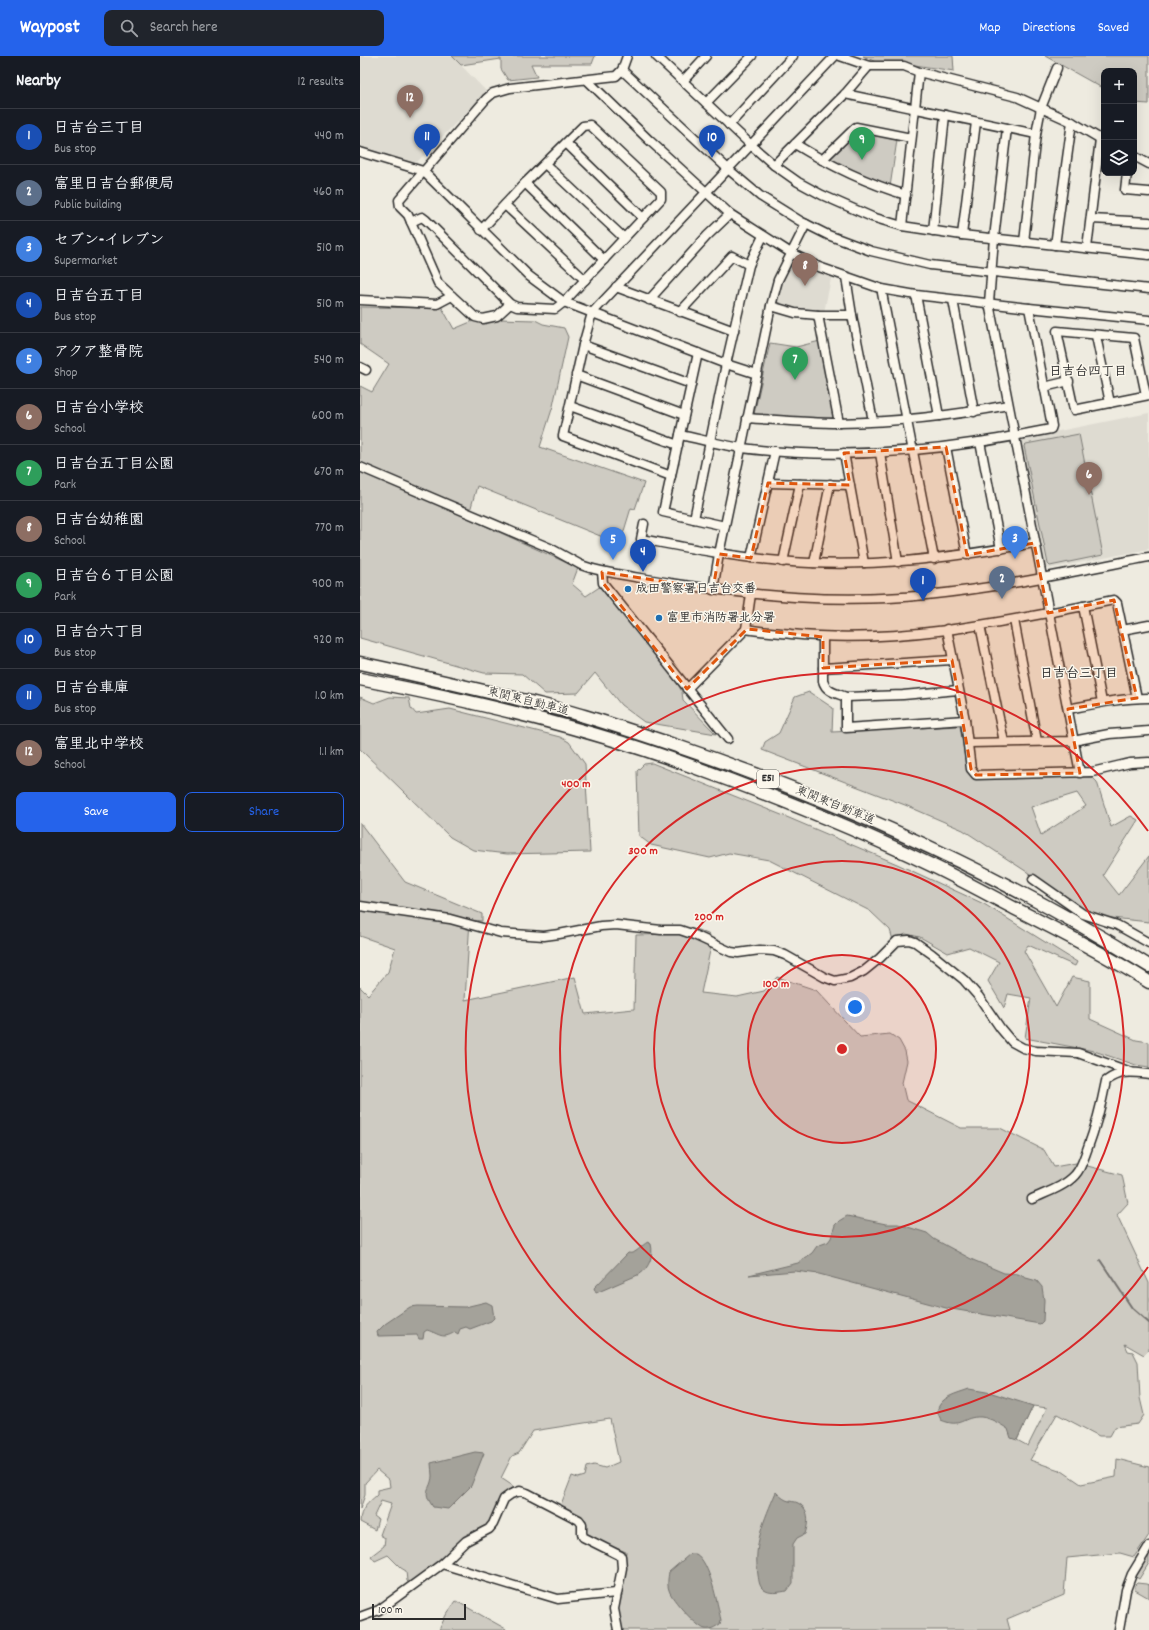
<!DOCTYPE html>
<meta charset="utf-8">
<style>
body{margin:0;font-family:Dekko,"Klee One",sans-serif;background:#20242c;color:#f1f3f6}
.controls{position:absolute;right:12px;top:12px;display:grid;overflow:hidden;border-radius:8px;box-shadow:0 4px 16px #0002}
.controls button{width:36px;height:36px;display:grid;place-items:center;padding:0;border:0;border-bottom:1px solid #363941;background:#171b24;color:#f1f3f6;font:20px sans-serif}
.scale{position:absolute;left:12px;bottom:10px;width:94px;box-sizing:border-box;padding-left:4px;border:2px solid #2b2b2b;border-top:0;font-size:11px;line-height:14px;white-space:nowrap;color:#2b2b2b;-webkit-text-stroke:3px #fbf7ec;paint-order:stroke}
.you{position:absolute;left:495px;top:951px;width:14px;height:14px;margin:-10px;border:3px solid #fff;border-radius:50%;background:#1a73e8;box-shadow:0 0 0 6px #1a73e833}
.badge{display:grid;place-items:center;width:26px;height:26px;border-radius:50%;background:#2563eb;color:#fff;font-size:13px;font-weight:700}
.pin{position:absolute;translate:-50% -33px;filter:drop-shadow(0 1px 2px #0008)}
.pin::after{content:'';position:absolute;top:21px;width:14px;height:12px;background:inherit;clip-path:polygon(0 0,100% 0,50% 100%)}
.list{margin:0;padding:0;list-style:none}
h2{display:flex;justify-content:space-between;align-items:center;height:52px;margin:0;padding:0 16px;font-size:17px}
h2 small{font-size:13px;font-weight:400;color:#9ea1a6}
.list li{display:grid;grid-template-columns:26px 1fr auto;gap:12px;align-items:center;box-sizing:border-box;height:56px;padding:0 16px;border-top:1px solid #363941}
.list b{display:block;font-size:15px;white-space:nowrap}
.list p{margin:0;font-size:13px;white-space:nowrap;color:#9ea1a6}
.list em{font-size:13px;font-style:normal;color:#9ea1a6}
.actions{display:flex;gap:8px;padding:12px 16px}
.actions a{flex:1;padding:9px 0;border:1px solid #2563eb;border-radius:8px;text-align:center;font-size:14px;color:#2563eb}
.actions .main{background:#2563eb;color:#fff}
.icon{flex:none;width:22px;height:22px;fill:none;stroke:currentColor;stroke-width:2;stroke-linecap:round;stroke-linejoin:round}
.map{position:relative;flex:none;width:789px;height:1574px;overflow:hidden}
header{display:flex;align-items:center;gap:24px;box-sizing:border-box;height:56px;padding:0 20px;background:#2563eb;color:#fff}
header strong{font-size:19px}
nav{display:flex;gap:22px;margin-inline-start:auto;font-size:14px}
.search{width:280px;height:36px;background:#20242c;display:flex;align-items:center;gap:10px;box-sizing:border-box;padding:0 14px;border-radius:8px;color:#9ea1a6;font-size:15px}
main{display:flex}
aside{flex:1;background:#171b24}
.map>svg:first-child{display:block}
.built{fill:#dedbd1}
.green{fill:#cecbc2;stroke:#7c7b76;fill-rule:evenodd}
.water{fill:#a4a29a;stroke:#74726e}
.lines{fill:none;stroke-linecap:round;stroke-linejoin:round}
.stream{stroke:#74726e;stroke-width:2}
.minor-casing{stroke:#2b2b2b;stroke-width:11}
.highway-casing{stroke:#2b2b2b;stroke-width:15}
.minor{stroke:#fbf7ec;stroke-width:8}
.highway{stroke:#fbf7ec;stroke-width:12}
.marked{fill:#df570e;fill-opacity:0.2;stroke:#df570e;stroke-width:3;stroke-dasharray:8 5;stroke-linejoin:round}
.ring{fill:none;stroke:#d62828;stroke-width:2}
.poi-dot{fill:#1f6fb2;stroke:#fbf7ec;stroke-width:1.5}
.labels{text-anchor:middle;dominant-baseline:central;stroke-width:3;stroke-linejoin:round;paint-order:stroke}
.shield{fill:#fbf7ec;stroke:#696865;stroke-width:1}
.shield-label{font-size:11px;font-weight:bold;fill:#2b2b2b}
.poi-label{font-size:12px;font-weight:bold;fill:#2b2b2b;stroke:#fbf7ec;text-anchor:start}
.street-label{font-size:12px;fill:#2b2b2b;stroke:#fbf7ec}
.neighbourhood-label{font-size:13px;font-weight:bold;fill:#2b2b2b;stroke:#fbf7ec}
.centre{fill:#d62828;stroke:#fbf7ec;stroke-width:2}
.ring-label{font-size:12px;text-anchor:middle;font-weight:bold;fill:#d62828;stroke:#fbf7ec;stroke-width:3;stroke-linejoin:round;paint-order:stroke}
</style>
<header>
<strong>Waypost</strong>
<div class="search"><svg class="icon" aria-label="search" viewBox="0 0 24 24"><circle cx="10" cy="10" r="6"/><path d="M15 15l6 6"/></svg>Search here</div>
<nav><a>Map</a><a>Directions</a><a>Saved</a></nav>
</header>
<main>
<aside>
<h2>Nearby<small>12 results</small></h2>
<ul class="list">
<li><span class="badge" style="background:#1a4fb4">1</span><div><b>日吉台三丁目</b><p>Bus stop</p></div><em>440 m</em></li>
<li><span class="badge" style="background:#5c6f8a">2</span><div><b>富里日吉台郵便局</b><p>Public building</p></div><em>460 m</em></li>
<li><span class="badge" style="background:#3f7fe0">3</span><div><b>セブン-イレブン</b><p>Supermarket</p></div><em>510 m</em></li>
<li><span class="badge" style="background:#1a4fb4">4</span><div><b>日吉台五丁目</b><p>Bus stop</p></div><em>510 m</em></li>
<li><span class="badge" style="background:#3f7fe0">5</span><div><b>アクア整骨院</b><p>Shop</p></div><em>540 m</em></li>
<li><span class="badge" style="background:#8d6e63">6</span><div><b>日吉台小学校</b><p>School</p></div><em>600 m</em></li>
<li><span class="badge" style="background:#2e9e5b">7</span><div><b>日吉台五丁目公園</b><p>Park</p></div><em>670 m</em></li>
<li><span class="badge" style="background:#8d6e63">8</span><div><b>日吉台幼稚園</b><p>School</p></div><em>770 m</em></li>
<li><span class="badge" style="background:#2e9e5b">9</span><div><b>日吉台６丁目公園</b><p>Park</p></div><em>900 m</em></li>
<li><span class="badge" style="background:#1a4fb4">10</span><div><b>日吉台六丁目</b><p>Bus stop</p></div><em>920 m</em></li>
<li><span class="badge" style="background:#1a4fb4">11</span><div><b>日吉台車庫</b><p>Bus stop</p></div><em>1.0 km</em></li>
<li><span class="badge" style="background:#8d6e63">12</span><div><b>富里北中学校</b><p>School</p></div><em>1.1 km</em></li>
</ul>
<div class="actions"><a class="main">Save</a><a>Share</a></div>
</aside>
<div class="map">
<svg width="789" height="1574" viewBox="0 0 789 1574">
<rect width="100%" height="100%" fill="#eeebe0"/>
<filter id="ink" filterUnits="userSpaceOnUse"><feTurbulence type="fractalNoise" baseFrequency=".025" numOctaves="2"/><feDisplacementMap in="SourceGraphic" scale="8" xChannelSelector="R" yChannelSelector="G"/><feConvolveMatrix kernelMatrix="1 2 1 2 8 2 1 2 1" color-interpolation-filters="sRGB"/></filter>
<g filter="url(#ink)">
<g class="built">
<polygon points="0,0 92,0 127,36 55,108 51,109 0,94"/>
<polygon points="437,202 472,218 464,256 437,256 420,251 417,247 423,225 432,203"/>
<polygon points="789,357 789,493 688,513 684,510 659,383"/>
</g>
<g class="green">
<polygon points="92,0 235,0 232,8 171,8 177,21 148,24 141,13 141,3 101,9"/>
<polygon points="503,0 593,0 594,15 542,7 516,6"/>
<polygon points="685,0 789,0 789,48 774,47 774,15 744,15 744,33"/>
<polygon points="496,75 537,84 530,131 470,105 470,101"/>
<polygon points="81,250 94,273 113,265 139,263 175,264 183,268 204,272 208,281 193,350 180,391 284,427 275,453 271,452 260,488 117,430 108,462 218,512 212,528 226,540 241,530 313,618 322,636 323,644 356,678 284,666 261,649 235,617 218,637 185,638 162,618 124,617 0,582 0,330 12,336 29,308 0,288 0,251 73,252"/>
<polygon points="460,285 476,364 394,358 410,287 436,291"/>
<polygon points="719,378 743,499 690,510 688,508 664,390 666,388"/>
<path d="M449,636L473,652L472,676L600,670L606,709L614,723L732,721L737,726L751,771L771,760L778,764L743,819L759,839L789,800V866L743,861L725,854L603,774L545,749L402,694L405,686L419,677L435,641ZM717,737L726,750L681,779L671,751Z"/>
<polygon points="30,641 49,642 51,652 56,658 90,653 200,681 209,686 225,708 230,796 147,798 113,794 90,781 0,693 0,641 14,647"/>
<polygon points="292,707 429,762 537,808 624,848 717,906 715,910 668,889 664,895 696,951 712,921 730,925 730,963 776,984 789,986 789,1011 776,1009 734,995 665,982 671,942 648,938 644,952 628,925 639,906 609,891 588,897 560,881 546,878 533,884 530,874 510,855 409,804 369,797 350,802 291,789 279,780 277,715 284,708"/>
<path d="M0,767L45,826L122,858V865L110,864L105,944L215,921L225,958L274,953L276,879L316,878L324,873L338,874L350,879L351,890L341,937L377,941L404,935L417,921L456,934L500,981L530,978L539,984L545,995L547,1005L542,1027L546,1044L601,1072H640L684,1094L694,1111L716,1107L762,1119L768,1147L757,1159L789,1227V1294L784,1299L765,1288L768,1295L773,1296L778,1306L780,1342L784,1359L778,1368L755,1371L750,1380H739L697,1358L670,1404L702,1415L721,1428L756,1421L757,1403L789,1411V1479L774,1501L760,1497L707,1502L704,1539L647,1563L650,1574H261L257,1547L266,1496L230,1482L225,1478L226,1464L200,1451L212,1420L218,1422L225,1420L227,1411L234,1409L245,1412L259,1406L250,1363L173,1375L159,1397L152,1400L141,1422L153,1430V1435L124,1473L102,1484L50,1528L47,1525L46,1515L41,1512L28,1499L15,1505L11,1500L24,1490L25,1482L20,1479L31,1448L21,1445L14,1460L18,1463L15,1474L0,1466C0,1453 8,1447 17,1439V1434L30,1431L29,1424L17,1414L5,1427V1439L0,1453V931L8,939L28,916L35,892L0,880ZM673,1350L687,1352L668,1390L657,1384Z"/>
<polygon points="789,1496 789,1507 779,1523 776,1521 782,1506"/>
<polygon points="777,1527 786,1528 789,1529 789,1542 775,1534 775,1529"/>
<polygon points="96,1545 146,1573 146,1574 79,1574 86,1559"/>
</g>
<g class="water">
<polygon points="487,1160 526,1168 538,1168 567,1177 574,1183 613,1204 644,1217 658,1218 666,1222 677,1225 682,1231 684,1244 683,1265 680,1268 586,1252 459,1218 435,1215 389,1219 438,1207 452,1197 457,1190 468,1186 471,1182 475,1169 479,1165"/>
<path d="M288,1186L291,1188C294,1199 289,1212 280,1218L236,1237L234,1232L268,1197C276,1199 281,1189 288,1186Z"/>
<path d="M126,1246L132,1249L134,1262L131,1265L110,1273L106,1271L100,1273L98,1278L95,1276C82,1284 80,1278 67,1274L64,1276L63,1283H59L57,1279L20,1280H18L17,1276L25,1268L50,1251L58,1250L105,1251Z"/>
<path d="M609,1333L632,1337L673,1350L657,1384L651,1382L648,1373C640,1368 631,1362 621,1361C602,1360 602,1373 581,1364L577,1355C581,1340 596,1338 609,1333Z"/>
<path d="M115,1396L124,1397L111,1430L88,1453L73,1451C61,1433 71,1435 72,1420C72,1416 71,1411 71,1407Z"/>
<path d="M416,1436C419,1439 422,1442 426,1444C430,1446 435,1445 438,1447C451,1454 448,1468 445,1478L437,1482L433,1488V1527L427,1535C420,1536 412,1538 406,1535C399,1532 399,1525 398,1519C393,1488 404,1464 416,1436Z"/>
<path d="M330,1498H336C350,1506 357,1547 361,1564L360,1568C355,1571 351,1574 345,1573C337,1571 311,1543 309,1534C307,1529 308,1522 309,1516Z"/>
</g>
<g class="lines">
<polyline class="stream" points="740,1204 772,1252 789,1267"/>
<g class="minor-casing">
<g id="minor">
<polyline points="296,0 391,89 414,109 438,126 462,139 512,161 542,170 602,179 789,199"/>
<polyline points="480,0 509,10 544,10 559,16 657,41 712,66 744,85"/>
<polyline points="262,14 368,113 400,140 440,165 468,179 511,195 570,209 789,233"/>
<polyline points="227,24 289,84 370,158 431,197 459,211 522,233 556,239 669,252 789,264"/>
<polyline points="323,25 346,0"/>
<polyline points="485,38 676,78"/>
<polyline points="346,47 392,0"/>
<polyline points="369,69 433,0"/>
<polyline points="647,72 634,182 629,247 720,717"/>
<polyline points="206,87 283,162"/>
<path d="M435,88C471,110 506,127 546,139"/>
<polyline points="0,96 63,115 169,220 204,246 366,308 397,318"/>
<polyline points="774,100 789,108"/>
<polyline points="462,104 496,71 551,82"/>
<polyline points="185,108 264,182"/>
<polyline points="414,109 485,38 509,10"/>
<polyline points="767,117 765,134 789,136"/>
<polyline points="165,127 244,204"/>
<polyline points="145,149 225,224"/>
<polyline points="731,163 789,166"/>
<polyline points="51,166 62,161 66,164 150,248 157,251 195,253 204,246 301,143 301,136 230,69 223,70 165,127 121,174"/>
<polyline points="542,170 559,16"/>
<polyline points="573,175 585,59"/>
<polyline points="602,179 616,66"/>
<polyline points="664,186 676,78 681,52 697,12"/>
<polyline points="695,189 712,66"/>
<polyline points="727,192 740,83"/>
<polyline points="486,221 492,259 513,365"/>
<polyline points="256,231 374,275"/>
<polyline points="522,233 522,237 574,503"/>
<polyline points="556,239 579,360"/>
<polyline points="0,244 77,248 92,240"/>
<polyline points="289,244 347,180 370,158"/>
<polyline points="593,244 614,356"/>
<polyline points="150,248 137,260 123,263 115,261 78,227 48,159 40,151 39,144 126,43 133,37 150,32 256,20 262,14 267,0"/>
<polyline points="411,250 435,257 458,259 492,259"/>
<polyline points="320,256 372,200 389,209"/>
<polyline points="458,259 479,367"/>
<polyline points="736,280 750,347"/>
<polyline points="223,289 331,328"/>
<polyline points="338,297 303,456 365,470"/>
<polyline points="0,311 6,314"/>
<polyline points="216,319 324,359"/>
<polyline points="684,331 709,325"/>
<polyline points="786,339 774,282 697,275 714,354 789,339"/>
<polyline points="210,350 318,389"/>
<path d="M387,362C417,364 448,367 478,367C535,366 592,360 648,349"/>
<path d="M320,379C340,383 361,389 382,392C460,402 542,398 619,386C643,383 667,377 691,373L692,370L669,252"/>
<polyline points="620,386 641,493"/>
<polyline points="586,391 607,499"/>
<polyline points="484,397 504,507"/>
<polyline points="520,397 538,506"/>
<path d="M0,411L190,492L221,509L230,512C256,519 283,522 310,527C395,540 480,548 566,539C641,532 715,515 789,501"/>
<polyline points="311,420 203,380 223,289 232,257 475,0"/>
<polyline points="408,427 490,429"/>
<polyline points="334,463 366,308 389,209 403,180"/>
<path d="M284,468L281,483C328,492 374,501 421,505C506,513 590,502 674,487"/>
<polyline points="391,502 415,395"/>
<polyline points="423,506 440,428"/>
<polyline points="454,507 470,428"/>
<polyline points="242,516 243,527 368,683"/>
<polyline points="353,534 359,498 411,250 418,224 446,168"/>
<polyline points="723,550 742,646"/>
<polyline points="654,564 677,685"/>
<polyline points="620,569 644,686"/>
<path d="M386,573C401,576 416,576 431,578C540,589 648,565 754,544L757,547L777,642"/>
<polyline points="587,573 605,664 611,713 616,719 732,716 770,707 789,706"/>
<polyline points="762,574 789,569"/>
<path d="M463,581V625C466,636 476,637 486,641V672L605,664"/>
<polyline points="463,612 592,604"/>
<polyline points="327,633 386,573 391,538"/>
<polyline points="486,641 543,639 598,634"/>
<path d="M708,653C734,648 761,642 789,642"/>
<polyline points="609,687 713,685 749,678 789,675"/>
<polyline points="673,823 723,858 757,869 789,887"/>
<polyline points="0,850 90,863 141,877 184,880 199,878 241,870 256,869 301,874 320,874 332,878 371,896 378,897 400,894 414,895 425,899 464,921 475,925 490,922 504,915 520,902 537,885 549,884 555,886 572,898 604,924 619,941 641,973 652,986 663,992 676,995 718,997 771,1016"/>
<path d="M672,1143C687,1136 704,1131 715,1119C721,1113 724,1102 727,1094C736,1070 741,1051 746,1025C761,1014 771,1016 789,1018"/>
<polyline points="82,1508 198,1543 256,1537"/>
<polyline points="0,1561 19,1554 82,1508 106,1485 129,1473 133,1468 144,1443 151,1438 160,1435 167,1437 219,1464 222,1468 222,1477 223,1481 261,1500 262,1512 254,1553 258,1574"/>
<polyline points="759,1574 766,1534 772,1518 789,1490"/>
</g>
</g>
<g class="highway-casing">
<g id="highway">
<path d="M0,607C52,618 103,630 154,642C177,648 201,653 224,660C254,669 284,679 314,689C479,745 640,817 789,910"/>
<path d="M0,623C112,645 226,671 334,711C414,740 494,772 571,809C598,822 624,836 650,850C697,874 745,898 789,926"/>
</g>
</g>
<use href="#minor" class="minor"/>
<use href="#highway" class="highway"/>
</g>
</g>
<path class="marked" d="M586,391L607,499L674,487L688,557L754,544L777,642L708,653L720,717L616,719L611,713L592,604L463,612V581L387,573L327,633L243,527L242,516L353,533L359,498L391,502L408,427L490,429L484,397Z"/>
<circle cx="482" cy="993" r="94" fill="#d62828" fill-opacity=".12"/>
<g class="ring">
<circle cx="482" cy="993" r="94"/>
<circle cx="482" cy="993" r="188"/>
<circle cx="482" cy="993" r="282"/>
<path d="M788 1211A376 376 0 1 1 788 775"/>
</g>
<g class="poi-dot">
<circle cx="268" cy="533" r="4"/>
<circle cx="299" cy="562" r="4"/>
</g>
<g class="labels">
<rect class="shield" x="397" y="714" width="22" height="18" rx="3"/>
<g class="shield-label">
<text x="408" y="723">E51</text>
</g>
<g class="poi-label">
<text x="276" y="533">成田警察署日吉台交番</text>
<text x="307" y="562">富里市消防署北分署</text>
</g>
<g class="street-label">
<text transform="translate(168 646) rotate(14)">東関東自動車道</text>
<text transform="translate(475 750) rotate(22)">東関東自動車道</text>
</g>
<g class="neighbourhood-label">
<text x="728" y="316">日吉台四丁目</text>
<text x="719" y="618">日吉台三丁目</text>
</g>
</g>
<circle cx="482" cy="993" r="6" class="centre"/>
<g class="ring-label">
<text x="216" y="731">400 m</text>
<text x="283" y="798">300 m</text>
<text x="349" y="864">200 m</text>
<text x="416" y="931">100 m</text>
</g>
</svg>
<div class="controls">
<button>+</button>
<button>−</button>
<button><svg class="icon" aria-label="layers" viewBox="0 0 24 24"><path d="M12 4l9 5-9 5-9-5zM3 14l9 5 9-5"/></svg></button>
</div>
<div class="scale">100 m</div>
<div class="you"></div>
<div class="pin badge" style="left:563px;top:545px;background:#1a4fb4">1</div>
<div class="pin badge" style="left:642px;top:543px;background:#5c6f8a">2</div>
<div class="pin badge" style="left:655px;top:503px;background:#3f7fe0">3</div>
<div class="pin badge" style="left:283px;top:516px;background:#1a4fb4">4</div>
<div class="pin badge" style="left:253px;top:504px;background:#3f7fe0">5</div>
<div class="pin badge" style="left:729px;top:439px;background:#8d6e63">6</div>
<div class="pin badge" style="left:435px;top:324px;background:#2e9e5b">7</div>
<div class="pin badge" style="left:445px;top:230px;background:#8d6e63">8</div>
<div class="pin badge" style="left:502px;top:104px;background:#2e9e5b">9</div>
<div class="pin badge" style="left:352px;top:102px;background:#1a4fb4">10</div>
<div class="pin badge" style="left:67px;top:101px;background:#1a4fb4">11</div>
<div class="pin badge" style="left:50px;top:62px;background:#8d6e63">12</div>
</div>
</main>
